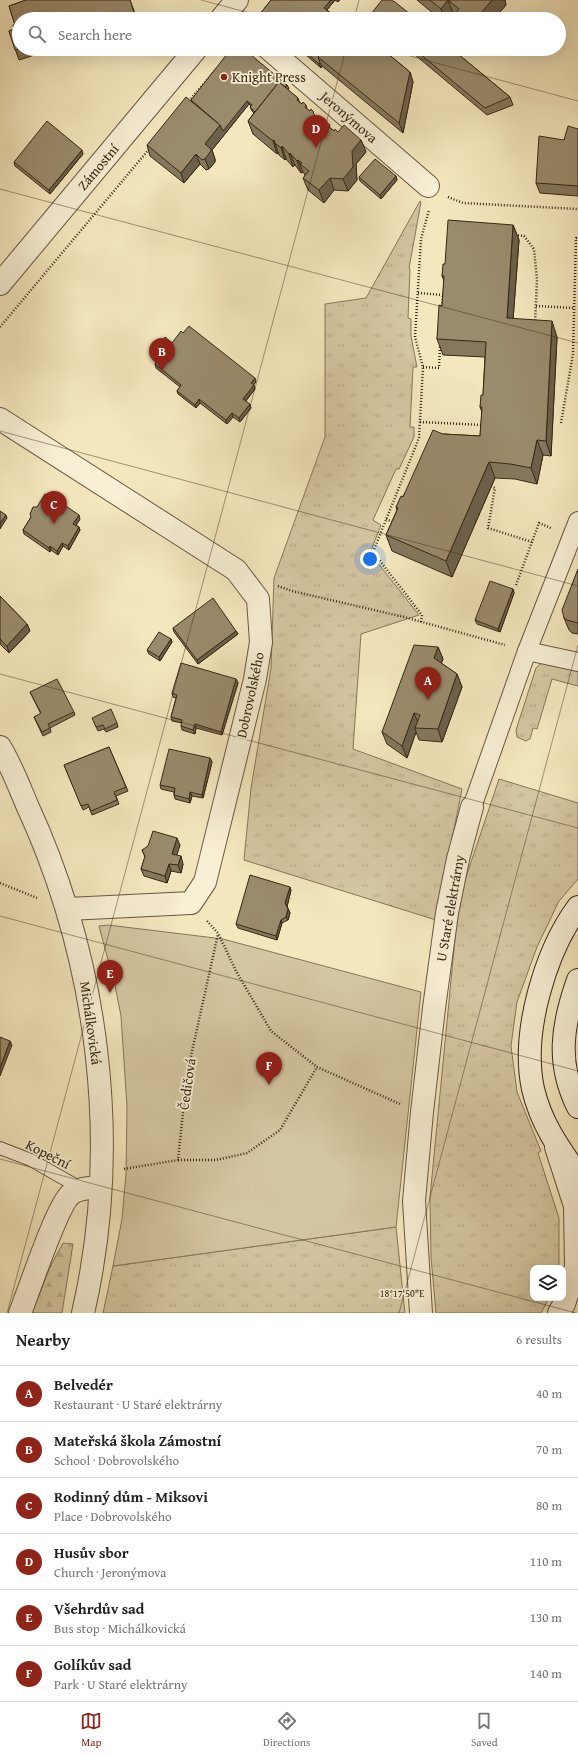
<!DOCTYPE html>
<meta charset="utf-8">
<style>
body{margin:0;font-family:"Gentium Book Plus",serif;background:#f2f2f2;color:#222}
.controls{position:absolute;right:12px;bottom:12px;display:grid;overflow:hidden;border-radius:8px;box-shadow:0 4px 16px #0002}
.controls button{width:36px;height:36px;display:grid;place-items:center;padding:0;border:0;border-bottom:1px solid #e0e0e0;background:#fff;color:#222;font:20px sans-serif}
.you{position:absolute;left:370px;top:559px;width:14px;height:14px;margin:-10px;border:3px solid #fff;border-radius:50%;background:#1a73e8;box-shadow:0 0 0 6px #1a73e833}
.badge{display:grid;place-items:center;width:26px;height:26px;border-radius:50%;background:#8f2418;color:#fff;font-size:13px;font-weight:700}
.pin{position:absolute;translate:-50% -33px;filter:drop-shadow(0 1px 2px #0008)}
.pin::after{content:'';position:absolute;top:21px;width:14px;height:12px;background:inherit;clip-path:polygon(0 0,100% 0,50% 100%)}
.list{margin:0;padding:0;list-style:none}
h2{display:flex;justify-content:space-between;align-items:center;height:52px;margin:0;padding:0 16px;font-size:17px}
h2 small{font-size:13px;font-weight:400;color:#767676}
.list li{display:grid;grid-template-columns:26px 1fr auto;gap:12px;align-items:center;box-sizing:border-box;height:56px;padding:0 16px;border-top:1px solid #e0e0e0}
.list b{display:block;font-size:15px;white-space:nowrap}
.list p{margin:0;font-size:13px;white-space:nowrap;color:#767676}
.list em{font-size:13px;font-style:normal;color:#767676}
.icon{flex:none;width:22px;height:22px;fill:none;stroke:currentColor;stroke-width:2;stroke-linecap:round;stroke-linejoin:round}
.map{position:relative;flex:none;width:578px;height:1313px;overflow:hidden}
.search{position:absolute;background:#fff;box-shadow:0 4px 16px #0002;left:12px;right:12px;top:12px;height:44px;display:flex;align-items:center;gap:10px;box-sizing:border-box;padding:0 14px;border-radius:22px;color:#767676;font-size:15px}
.sheet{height:388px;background:#fff}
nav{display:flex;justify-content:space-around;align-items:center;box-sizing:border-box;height:56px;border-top:1px solid #e0e0e0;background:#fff;font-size:11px;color:#767676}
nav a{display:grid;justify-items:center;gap:2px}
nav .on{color:#8f2418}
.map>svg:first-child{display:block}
.grass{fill:url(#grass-tufts);stroke:#86765a}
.forest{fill:url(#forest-firs);stroke:#86765a}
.park{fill:#d4c6a1;stroke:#86765a}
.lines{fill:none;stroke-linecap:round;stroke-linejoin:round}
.service-casing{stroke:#67573e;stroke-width:14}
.pedestrian-casing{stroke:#67573e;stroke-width:20}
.minor-casing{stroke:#67573e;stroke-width:24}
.tertiary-casing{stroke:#67573e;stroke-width:24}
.secondary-casing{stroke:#382713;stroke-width:24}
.path{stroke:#382713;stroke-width:2.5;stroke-dasharray:1 2;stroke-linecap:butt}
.service{stroke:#f8efd5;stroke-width:12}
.pedestrian{stroke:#f8efd5;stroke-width:18}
.minor{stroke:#f8efd5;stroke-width:22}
.tertiary{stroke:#f8efd5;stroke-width:22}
.secondary{stroke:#f8efd5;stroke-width:22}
.wall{fill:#84785d;stroke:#382713}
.shaded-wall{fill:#6c614c;stroke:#382713}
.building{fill:#9a8b6c;stroke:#382713}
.ticks{fill:none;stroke:#382713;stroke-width:1;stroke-opacity:0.45}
.poi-dot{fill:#8f2418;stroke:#f8efd5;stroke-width:1.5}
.labels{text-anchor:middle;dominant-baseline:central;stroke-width:3.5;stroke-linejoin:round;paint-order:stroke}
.poi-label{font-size:14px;fill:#382713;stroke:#f8efd5;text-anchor:start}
.street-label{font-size:14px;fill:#382713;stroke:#f8efd5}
.ticks-label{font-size:10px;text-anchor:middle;fill:#382713;stroke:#f8efd5;stroke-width:3.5;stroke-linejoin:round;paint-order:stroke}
</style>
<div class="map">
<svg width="578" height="1313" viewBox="0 0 578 1313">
<defs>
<pattern id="grass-tufts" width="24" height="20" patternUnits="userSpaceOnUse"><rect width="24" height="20" fill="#d4c6a1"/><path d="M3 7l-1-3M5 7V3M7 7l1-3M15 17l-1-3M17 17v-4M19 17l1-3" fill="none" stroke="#b7aa8a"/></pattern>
<pattern id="forest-firs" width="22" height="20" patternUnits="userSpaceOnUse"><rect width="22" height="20" fill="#d4c6a1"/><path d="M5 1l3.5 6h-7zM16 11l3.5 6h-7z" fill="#b7aa8a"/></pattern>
</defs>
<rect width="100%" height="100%" fill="#f4e7be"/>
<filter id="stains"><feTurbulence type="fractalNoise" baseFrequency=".005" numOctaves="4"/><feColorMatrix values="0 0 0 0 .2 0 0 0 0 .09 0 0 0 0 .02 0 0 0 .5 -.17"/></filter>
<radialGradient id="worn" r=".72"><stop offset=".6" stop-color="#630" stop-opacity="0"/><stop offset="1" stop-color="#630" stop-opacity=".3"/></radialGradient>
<g class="grass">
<polygon points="420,201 421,202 409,268 410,269 408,318 411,319 411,336 417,367 413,367 410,427 414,427 414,437 399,469 396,469 373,520 381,525 370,553 419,615 361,634 353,749 462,789 436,920 244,860 251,788 271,668 274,578 325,437 325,304 366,298"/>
<polygon points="545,662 578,668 578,686 552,679 537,729 533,728 530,739 526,741 517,737 516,730 536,668 540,664"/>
<polygon points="499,779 578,803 578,879 559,901 537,947 517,1002 511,1046 517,1092 541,1151 538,1153 559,1218 559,1267 533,1268 533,1298 549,1298 541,1313 436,1313 431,1257 430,1197 459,898"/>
<polygon points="396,1227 405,1313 103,1313 113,1266"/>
</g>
<polygon class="forest" points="63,1243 73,1244 62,1313 32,1313 51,1265"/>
<polygon class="park" points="108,925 223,939 421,992 396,1227 113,1266 122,1219 126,1174 127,1107 121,1016 115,986 99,926"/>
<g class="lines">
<g class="service-casing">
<polyline id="service" points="0,1148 31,1160 82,1189"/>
</g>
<g class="pedestrian-casing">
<g id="pedestrian">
<polyline points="527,651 578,662"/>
<polyline points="472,807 527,651 578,521"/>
</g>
</g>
<g class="minor-casing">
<g id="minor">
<polyline points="221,19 237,0"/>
<polyline points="269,49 428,186"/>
<polyline points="0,284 196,49"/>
<polyline points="0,419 236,570 258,599 261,642 255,679 205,882 191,903 68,909"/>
<path d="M0,747C11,765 19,786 27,805C99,961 122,1145 83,1313"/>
<path d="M20,1313C29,1291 57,1205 71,1194C79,1188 89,1188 100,1187"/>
<polyline points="421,1313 414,1201 422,1112 434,1008 447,913 458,859 472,807"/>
</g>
</g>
<g class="tertiary-casing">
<polyline id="tertiary" points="556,1147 575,1206 576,1267 564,1304 559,1313"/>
</g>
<g class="secondary-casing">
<g id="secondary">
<path d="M578,907C545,952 521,1033 533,1089C541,1123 558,1147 578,1175"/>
<path d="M578,980C562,1025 556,1063 578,1107"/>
</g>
</g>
<g class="path">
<polyline points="189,101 217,68"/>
<polyline points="448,197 463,203 578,209"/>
<polyline points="515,235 524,236 534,249 537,280 535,323"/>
<polyline points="418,293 443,295"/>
<polyline points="536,306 574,308"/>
<polyline points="442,309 443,295 446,295"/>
<polyline points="0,327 150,148"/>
<polyline points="423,367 439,368 440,346"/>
<polyline points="420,422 484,425"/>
<polyline points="561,423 573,354 576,238 578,238"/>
<polyline points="491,486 495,488 488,528 532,542"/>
<polyline points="386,519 395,523"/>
<polyline points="516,585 539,523 551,528"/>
<polyline points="278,586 292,591 404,617 505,645"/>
<polyline points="421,622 422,615 373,552 419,438 423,367 415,337 421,239 429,210"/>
<polyline points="0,883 37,898"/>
<polyline points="207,921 218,933 236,971 271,1031 317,1067 400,1104"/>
<polyline points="178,1160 216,1160 247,1153 280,1130 317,1067"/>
<polyline points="124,1169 178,1160 187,1074 218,934"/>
</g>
<use href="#service" class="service"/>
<use href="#pedestrian" class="pedestrian"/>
<use href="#minor" class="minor"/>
<use href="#tertiary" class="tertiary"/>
<use href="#secondary" class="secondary"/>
</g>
<g class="wall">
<polygon points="26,0 130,0 137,19 19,19 19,49 53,49 19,60 9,31 14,29 13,25 15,25 9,6"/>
<polygon points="271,0 340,0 338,2 335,0 327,10 338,19 263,19 261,17 260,14"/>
<polygon points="417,0 505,0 506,5 494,19 453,19 452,18 454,16 451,19 440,19"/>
<polygon points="371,14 416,19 373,19"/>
<polygon points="89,49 99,49 90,52"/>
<polygon points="299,49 382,49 410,72 413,82 403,133 322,66 321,68"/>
<polygon points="408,49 452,49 510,97 513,105 487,115"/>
<polygon points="289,88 288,90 298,98 300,103 302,104 306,105 307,109 318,118 322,118 324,123 334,131 361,140 366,152 356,164 357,180 348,191 334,190 324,203 308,190 303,178 305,176 304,173 303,172 301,173 295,165 293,167 286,159 285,160 279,155 278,152 277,154 253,134 248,121 254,113 252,111 250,107 251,106 249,104 212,150 215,159 215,162 209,169 206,170 200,164 184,183 150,156 147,145 191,100"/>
<polygon points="578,129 578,196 540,193 536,183 564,140"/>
<polygon points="83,154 50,194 15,166 14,162"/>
<polygon points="396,176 397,180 381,199 360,181 359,177"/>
<polygon points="513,225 519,240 513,319 557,337 551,456 543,455 537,484 515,479 495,478 452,577 392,551 386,535 397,510 396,507 443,434 480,436 482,412 480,407 483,395 485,357 443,355 437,339 442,306 444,281 442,276 445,264"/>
<polygon points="172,343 256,382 253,385 255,389 246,401 251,408 240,422 233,417 227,424 200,403 196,408 178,394 177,391 180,387 156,368 155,364 159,358 155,355 154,351"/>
<polygon points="31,517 80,519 76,525 79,527 80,530 69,550 63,546 58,555 51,550 50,552 24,534 23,530"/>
<polygon points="578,569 578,634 572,633 569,630 564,618"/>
<polygon points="513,589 514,593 500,632 477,624 475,620"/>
<polygon points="0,596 27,624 30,631 9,653 0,644"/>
<polygon points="173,628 236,631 238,634 198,664 174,632"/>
<polygon points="171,639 172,642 160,661 149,654 147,650"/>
<polygon points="438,647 443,659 441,663 457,674 462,687 442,742 419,740 416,732 407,758 387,744 382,732"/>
<polygon points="236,679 238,683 222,735 196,728 195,734 182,730 181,726 182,723 172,721 171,717 176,698 173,697 172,693"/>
<polygon points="30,692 74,712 75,715 50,728 51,732 43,736 34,717 41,714"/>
<polygon points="94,722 117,723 118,727 106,732 104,729 98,731"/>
<polygon points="109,747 128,791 116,796 119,804 92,815 89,807 83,810 64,765"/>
<polygon points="210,758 212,762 203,798 192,796 190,803 175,799 174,795 174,792 161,789 160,785"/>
<polygon points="180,845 176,855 183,864 181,873 171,871 167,883 144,876 141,869 145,857 142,850"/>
<polygon points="291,890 287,906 290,913 288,920 282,923 277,940 238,928 236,924"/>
</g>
<g class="shaded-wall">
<polygon points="331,0 335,0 325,12 324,8"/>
<polygon points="448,0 454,16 451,19 445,19 441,9"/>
<polygon points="492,0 505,0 506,5 494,19 476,19"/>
<polygon points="320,63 322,66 321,68 319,64"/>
<polygon points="410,72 413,82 403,133 399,123"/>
<polygon points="287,85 289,88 263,121"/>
<polygon points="247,101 249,104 212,150 215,159 215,162 209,169 205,159 205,144 220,125"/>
<polygon points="274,140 278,152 277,154 273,141"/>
<polygon points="361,140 366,152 356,164 357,180 348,191 343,179 352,151"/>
<polygon points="282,146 286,159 285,160 281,148"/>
<polygon points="82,150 83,154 50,194 49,190"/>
<polygon points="290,153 295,165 293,167 289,154"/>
<polygon points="196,154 200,164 184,183 181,173"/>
<polygon points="298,160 303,172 301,173 297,161"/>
<polygon points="396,176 397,180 381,199 380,195"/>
<polygon points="330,178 334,190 324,203 319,190"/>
<polygon points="513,225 519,240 512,334 507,318"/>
<polygon points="552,321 557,337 551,456 546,441"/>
<polygon points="255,378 256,382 252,387 251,383"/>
<polygon points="254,385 255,389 244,402 243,399"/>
<polygon points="199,399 200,403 196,408 195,405"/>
<polygon points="250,404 251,408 240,422 239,418"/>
<polygon points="232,413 233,417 227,424 226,420"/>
<polygon points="537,440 543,455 537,484 531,468"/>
<polygon points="489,462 495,478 452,577 446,561"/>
<polygon points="6,515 7,518 0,529 0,523"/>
<polygon points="79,515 80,519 75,527 73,524"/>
<polygon points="79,527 80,530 69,550 68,546"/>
<polygon points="62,543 63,546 58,555 57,551"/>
<polygon points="50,546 51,550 50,552 49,548"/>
<polygon points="513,589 514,593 500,632 498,629"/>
<polygon points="27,624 30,631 9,653 7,646"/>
<polygon points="236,631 238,634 198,664 197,660"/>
<polygon points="171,639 172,642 160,661 159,657"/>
<polygon points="438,647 443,659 439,670 434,658"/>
<polygon points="457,674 462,687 442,742 438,729"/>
<polygon points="236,679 238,683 222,735 221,732"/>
<polygon points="414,713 419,725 415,728 416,732 407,758 402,746"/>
<polygon points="195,724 196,728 195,734 193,730"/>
<polygon points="210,758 212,762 203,798 202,795"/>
<polygon points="190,792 192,796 190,803 189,799"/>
<polygon points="177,838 180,845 175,861 172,854"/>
<polygon points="181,856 183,864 181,873 178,865"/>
<polygon points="169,864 171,871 167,883 165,876"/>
<polygon points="290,887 291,890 287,907 285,903"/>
<polygon points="288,909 290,913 288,920 286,917"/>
<polygon points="281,920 282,923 277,940 276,936"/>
<polygon points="10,1041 12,1045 0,1076 0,1068"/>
</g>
<g class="building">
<polygon points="26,0 130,0 136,19 19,19 19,49 15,50 9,31 14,29 13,25 15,25 9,6"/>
<polygon points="271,0 331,0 324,8 338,19 266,19 260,14"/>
<polygon points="382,0 391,0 395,2 416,19 378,19 371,14"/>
<polygon points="430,0 492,0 476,19 454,19 452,18 459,9 448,0 441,9"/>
<polygon points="231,49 244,49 287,85 285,87 279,82 255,112 250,107 252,105 247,101 223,131 220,125 191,100"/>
<polygon points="302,49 324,49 318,57 320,63 319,64"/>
<polygon points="324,49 382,49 410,72 399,123 318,57"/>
<polygon points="414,49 452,49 510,97 485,108"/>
<polygon points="279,82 298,98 297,100 302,104 303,102 306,105 305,107 310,111 311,109 314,112 313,113 318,118 319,116 322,118 321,120 326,124 327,123 330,125 329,127 334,131 335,129 338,132 344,125 361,140 352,151 353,167 343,179 330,178 319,190 303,178 309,171 300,164 302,163 298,160 297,161 290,153 289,154 282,146 281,148 275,143 274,140 273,141 248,121"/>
<polygon points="186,97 220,125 205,144 211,149 211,151 205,159 202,160 196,154 181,173 147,145"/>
<polygon points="47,121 82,150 49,190 14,162"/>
<polygon points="568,126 578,129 578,186 536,183 539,136 564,140"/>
<polygon points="375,159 396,176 380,195 359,177"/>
<polygon points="448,220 513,225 507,318 552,321 546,441 537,440 531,468 510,464 489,462 446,561 386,535 398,508 396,507 401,496 403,497 433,430 443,434 480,436 482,407 480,407 481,395 483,395 486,342 437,339 439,305 442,306 444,276 442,276 443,264 445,264"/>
<polygon points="189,326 255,378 251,383 254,385 243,399 250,404 239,418 232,413 226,420 199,399 195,405 177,391 181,385 155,364 160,357 154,351 165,337 172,343 181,331 183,333"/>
<polygon points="45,494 63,504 79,515 73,524 79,527 68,546 62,543 57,551 50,546 49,548 23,530 31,517 30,514 33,507 37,507"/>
<polygon points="0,511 6,515 0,523"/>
<polygon points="578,569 578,623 567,620 564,618 562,610"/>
<polygon points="490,581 513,589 498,629 475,620"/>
<polygon points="0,596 27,624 7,646 0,639"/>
<polygon points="213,598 236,631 197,660 173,628"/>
<polygon points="159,632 171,639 159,657 147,650"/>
<polygon points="414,645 438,647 434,658 457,674 438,729 415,728 420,715 414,713 402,746 382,732"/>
<polygon points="181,663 236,679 221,732 195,724 193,730 181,726 182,720 171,717 177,695 172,693"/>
<polygon points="57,679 74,712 48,724 50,728 42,732 34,717 41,713 30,692"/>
<polygon points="111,709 117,723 105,729 103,725 96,727 92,718"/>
<polygon points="109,747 126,787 114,792 117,800 91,811 88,804 81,806 64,765"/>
<polygon points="169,749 210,758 202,795 190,792 189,799 174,795 175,788 160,785"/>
<polygon points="153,831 177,838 172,854 181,856 178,865 169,864 165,876 141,869 145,856 142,850 148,846"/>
<polygon points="250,875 290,887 285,903 288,909 286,917 281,920 276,936 236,924"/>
<polygon points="0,1037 10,1041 0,1068"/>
</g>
<path class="ticks" d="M201,0L272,19M354,19L359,0M384,49L578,101M0,189L578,343M0,431L578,586M0,674L578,828M0,916L578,1071M0,1159L576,1313M7,1313L346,49M399,1313L578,645"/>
<circle class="poi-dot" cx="224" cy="77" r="4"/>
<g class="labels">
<g class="poi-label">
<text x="232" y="77">Knight Press</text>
</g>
<g class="street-label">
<text transform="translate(349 117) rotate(41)">Jeronýmova</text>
<text transform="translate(98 167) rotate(-50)">Zámostní</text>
<text transform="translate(250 695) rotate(-78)">Dobrovolského</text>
<text transform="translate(450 908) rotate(-80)">U Staré elektrárny</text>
<text transform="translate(91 1023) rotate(82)">Michálkovická</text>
<text transform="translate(187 1084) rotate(-82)">Čedičová</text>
<text transform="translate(48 1154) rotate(27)">Kopeční</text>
</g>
</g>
<g class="ticks-label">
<text x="402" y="1297">18°17'50"E</text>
</g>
<rect width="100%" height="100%" filter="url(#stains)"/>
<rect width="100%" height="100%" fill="url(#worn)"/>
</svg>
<div class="controls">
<button><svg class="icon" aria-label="layers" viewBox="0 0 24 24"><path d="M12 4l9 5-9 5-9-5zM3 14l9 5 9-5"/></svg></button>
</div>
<div class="you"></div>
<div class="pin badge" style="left:428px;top:700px">A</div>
<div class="pin badge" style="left:162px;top:371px">B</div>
<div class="pin badge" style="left:54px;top:524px">C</div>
<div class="pin badge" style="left:316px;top:148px">D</div>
<div class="pin badge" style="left:110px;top:993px">E</div>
<div class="pin badge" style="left:269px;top:1085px">F</div>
<div class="search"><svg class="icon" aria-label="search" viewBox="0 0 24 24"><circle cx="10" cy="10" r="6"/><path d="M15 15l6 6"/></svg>Search here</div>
</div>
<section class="sheet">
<h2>Nearby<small>6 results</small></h2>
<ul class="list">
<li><span class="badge">A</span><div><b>Belvedér</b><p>Restaurant · U Staré elektrárny</p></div><em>40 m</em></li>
<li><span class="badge">B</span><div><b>Mateřská škola Zámostní</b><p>School · Dobrovolského</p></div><em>70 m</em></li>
<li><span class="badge">C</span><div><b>Rodinný dům - Miksovi</b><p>Place · Dobrovolského</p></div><em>80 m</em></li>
<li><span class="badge">D</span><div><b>Husův sbor</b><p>Church · Jeronýmova</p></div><em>110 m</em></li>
<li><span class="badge">E</span><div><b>Všehrdův sad</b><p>Bus stop · Michálkovická</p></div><em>130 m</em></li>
<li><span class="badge">F</span><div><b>Golíkův sad</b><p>Park · U Staré elektrárny</p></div><em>140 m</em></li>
</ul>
</section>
<nav>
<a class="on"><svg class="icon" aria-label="map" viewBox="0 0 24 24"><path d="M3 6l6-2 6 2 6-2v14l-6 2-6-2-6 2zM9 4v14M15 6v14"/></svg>Map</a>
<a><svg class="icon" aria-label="directions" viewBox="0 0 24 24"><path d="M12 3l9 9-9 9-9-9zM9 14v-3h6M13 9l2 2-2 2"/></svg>Directions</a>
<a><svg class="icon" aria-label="saved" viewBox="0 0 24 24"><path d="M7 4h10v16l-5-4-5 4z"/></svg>Saved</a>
</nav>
